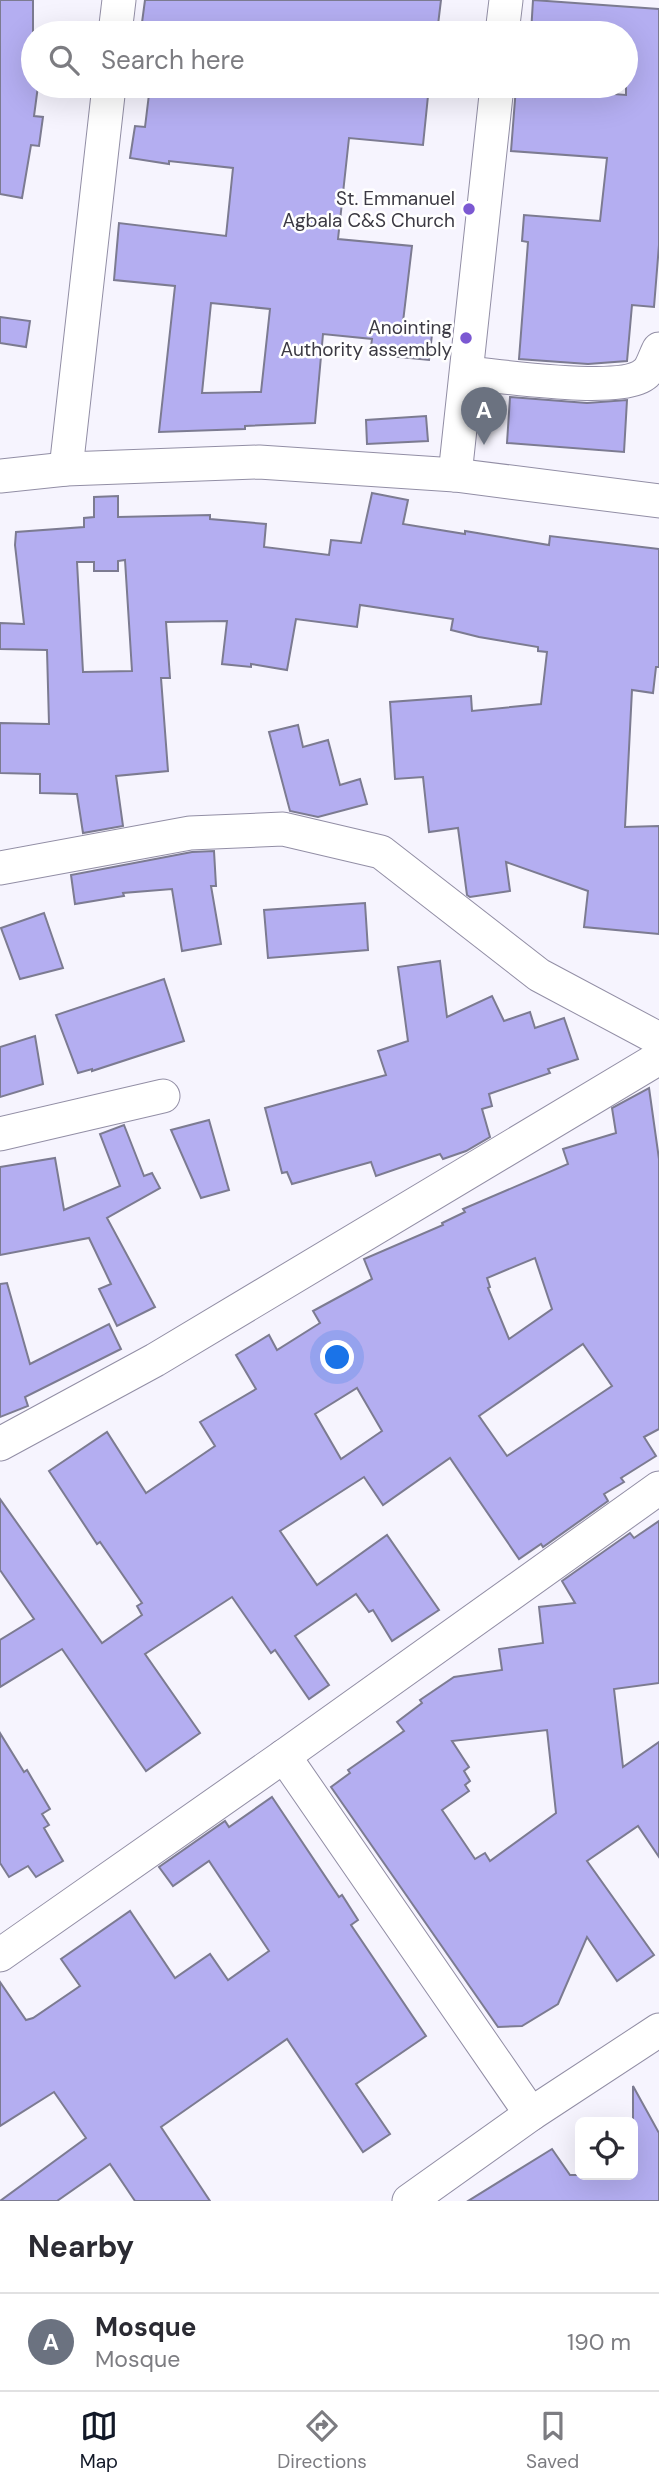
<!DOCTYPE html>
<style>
body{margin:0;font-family:"DM Sans",sans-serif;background:#f7f7f7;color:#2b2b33}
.controls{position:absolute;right:21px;bottom:21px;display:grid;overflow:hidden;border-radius:10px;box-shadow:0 7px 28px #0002}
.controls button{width:63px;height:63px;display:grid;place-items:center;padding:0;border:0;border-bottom:2px solid #e1e1e2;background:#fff;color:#2b2b33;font:35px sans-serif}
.you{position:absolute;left:338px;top:1358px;width:24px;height:24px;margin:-18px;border:5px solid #fff;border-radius:50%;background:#1a73e8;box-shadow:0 0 0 10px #1a73e833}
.badge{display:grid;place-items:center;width:46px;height:46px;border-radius:50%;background:#111827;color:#fff;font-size:23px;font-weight:700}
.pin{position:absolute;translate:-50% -58px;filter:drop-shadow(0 2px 4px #0008)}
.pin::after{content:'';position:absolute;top:37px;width:24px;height:21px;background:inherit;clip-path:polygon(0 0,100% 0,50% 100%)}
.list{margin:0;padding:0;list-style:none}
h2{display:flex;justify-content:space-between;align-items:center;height:91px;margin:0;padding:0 28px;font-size:30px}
h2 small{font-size:23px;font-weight:400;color:#7c7c81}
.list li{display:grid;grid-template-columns:46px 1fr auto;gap:21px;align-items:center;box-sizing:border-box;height:98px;padding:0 28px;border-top:2px solid #e1e1e2}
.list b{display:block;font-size:26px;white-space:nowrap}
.list p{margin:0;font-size:23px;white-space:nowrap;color:#7c7c81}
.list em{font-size:23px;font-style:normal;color:#7c7c81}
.icon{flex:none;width:38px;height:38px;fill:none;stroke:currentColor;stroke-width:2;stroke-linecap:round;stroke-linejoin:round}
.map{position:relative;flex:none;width:659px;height:2201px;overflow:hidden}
.search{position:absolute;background:#fff;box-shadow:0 7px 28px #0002;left:21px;right:21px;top:21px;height:77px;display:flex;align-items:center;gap:18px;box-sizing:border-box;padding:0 24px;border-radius:38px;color:#7c7c81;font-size:26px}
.sheet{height:189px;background:#fff}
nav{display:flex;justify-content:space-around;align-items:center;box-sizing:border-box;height:98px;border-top:2px solid #e1e1e2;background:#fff;font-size:19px;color:#7c7c81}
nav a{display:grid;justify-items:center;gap:4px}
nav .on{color:#111827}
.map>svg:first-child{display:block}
.building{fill:#b4aef1;stroke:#7c7b91;stroke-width:2;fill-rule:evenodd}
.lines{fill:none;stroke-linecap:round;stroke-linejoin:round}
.street-casing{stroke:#928ea5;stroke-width:35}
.street{stroke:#fff;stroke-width:33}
.poi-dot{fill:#7b58d2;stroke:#fff;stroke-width:2.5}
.labels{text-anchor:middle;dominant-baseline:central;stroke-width:5;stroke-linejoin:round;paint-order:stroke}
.poi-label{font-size:19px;fill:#3c3a44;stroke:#fff;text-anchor:end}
</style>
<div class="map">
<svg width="659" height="2201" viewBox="0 0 659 2201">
<rect width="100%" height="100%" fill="#f6f4fe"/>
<g class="building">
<polygon points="0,0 33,0 33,86 38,86 34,116 43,117 39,146 31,145 22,198 0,194"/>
<polygon points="145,0 441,0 437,33 174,33 141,30"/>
<polygon points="533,0 659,9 659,245 654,307 632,305 627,361 588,364 519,359 528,242 522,241 524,215 600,221 607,158 511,151 516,87 626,95 626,33 531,33"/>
<path d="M150,86H429L423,145L349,138L338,239L412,246L403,322L433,326L429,360L370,354L372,339L323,334L315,423L245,426V429L159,432L175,286L114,280L119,223L226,236L233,168L169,161V164L130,158L135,126L145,127ZM211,303L270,309L261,392L202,393Z"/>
<polygon points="0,317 30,321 26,347 0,343"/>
<polygon points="510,397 587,403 627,400 624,452 507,443"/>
<polygon points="426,416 428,441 367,444 366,420"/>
<path d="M372,493L408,500L403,524L465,534V531L549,545L550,536L659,549V667H656L653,693L632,690L625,827L659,826V934L584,927L588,891L506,862L510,891L470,897L467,895L458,828L429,832L423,777L395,779L390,702L471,696L472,711L541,704L547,652L538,651V647L479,637L451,630L453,619L360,605L357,627L296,619L287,670L251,664V667L222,664L227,621L166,622L170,678H161L168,771L116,776L123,826L83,833L77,794L40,793V774L0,773V723L49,724L47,650L0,649V623L24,624L15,545L16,532L84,527V518L94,517V497L118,496V517L210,515V519L266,524L264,547L329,555L331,540L361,543ZM125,560L132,671L83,672L77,562H94V571H118V561Z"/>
<polygon points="298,725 303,747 328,740 340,785 360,779 367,804 318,817 290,811 269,732"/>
<polygon points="214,851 216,886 211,886 221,944 182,951 172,889 123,893 124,896 75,904 71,875 192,852"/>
<polygon points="365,903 368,950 268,958 264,910"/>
<polygon points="44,913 63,968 20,979 1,928"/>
<polygon points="440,961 447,1017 492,996 504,1021 530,1012 535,1028 564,1018 578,1059 548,1069 550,1073 489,1094 492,1106 482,1109 490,1137 466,1151 443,1159 440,1154 376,1176 371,1162 292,1184 287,1172 282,1173 265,1108 386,1075 378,1051 408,1041 398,967"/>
<polygon points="164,979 184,1041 92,1071 92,1069 78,1073 56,1015"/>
<polygon points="35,1036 43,1084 0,1097 0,1047"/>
<path d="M649,1088L659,1159V1429L644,1437L656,1456L621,1478L624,1482L604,1494L608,1501L543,1547L541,1544L519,1559L450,1458L383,1505L364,1477L280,1531L317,1585L387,1535L439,1610L392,1641L373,1610L369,1612L356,1594L295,1636L329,1685L309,1699L275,1650L271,1653L232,1597L145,1654L200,1733L146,1771L62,1649L0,1687V1640L34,1619L0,1570V1499L102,1643L142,1615L137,1606L142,1603L100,1542L97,1544L49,1471L107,1432L146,1493L215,1446L200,1422L256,1389L236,1355L269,1335L277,1350L320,1323L313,1311L372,1279L364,1259L443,1225L442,1223L465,1212L463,1209L568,1164L563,1149L616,1133L612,1108ZM535,1258L552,1309L509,1339L488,1288L490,1287L487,1278ZM583,1344L612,1386L507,1456L479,1416ZM357,1388L382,1431L341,1459L315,1414Z"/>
<polygon points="209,1120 229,1190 201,1198 171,1130"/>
<polygon points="124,1125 144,1176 152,1173 160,1188 107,1218 155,1307 117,1326 99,1289 111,1284 89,1238 0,1255 0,1167 55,1158 64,1210 120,1186 100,1134"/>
<polygon points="7,1283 30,1364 109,1324 121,1349 25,1397 28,1406 0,1417 0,1284"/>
<path d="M659,1521V1683L614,1689L623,1767L659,1742V1857L638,1826L587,1861L654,1955L617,1981L587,1937L558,2004L522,2026L498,2027L331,1787L350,1773L348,1770L404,1731L397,1722L422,1703L420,1700L454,1677L502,1670L499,1649L543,1643L539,1607L575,1603L562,1581L630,1533L634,1538ZM547,1730L556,1813L490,1861L485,1853L475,1859L442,1810L469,1791L465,1785L470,1781L464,1771L469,1767L452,1741Z"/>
<polygon points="0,1733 24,1772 27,1770 50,1809 42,1814 49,1825 44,1828 63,1861 36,1877 28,1866 9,1877 0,1863"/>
<polygon points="272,1797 339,1897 342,1895 358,1920 351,1925 426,2036 356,2084 390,2134 363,2152 287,2039 161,2127 210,2201 135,2201 110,2164 57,2201 0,2201 86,2138 54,2092 0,2126 0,1982 26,2020 33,2018 80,1986 61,1959 130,1911 175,1978 210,1954 228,1980 269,1951 209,1861 173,1886 159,1867 225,1821 229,1827"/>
<polygon points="633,2086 659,2133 659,2201 468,2201 552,2149 570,2175 633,2175"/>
</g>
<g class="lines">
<g class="street-casing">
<g id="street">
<polyline points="115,33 119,0"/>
<polyline points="502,33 506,0"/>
<path d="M467,373C502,376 622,395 646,373C652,368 655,356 659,349"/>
<polyline points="66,469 109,86"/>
<polyline points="455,475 497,86"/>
<polyline points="0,476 66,469 259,462 455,475 659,501"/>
<polyline points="0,868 190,833 283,829 381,852 539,975 659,1039"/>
<polyline points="0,1134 163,1096"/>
<polyline points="0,1444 155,1360 659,1058"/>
<polyline points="284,1756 531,2114"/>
<polyline points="0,1955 284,1756 659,1488"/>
<polyline points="409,2201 531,2114 659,2030"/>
</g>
</g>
<use href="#street" class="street"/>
</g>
<g class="poi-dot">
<circle cx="469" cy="209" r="7"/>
<circle cx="466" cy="338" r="7"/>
</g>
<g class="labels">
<g class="poi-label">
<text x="455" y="198">St. Emmanuel<tspan x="455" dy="22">Agbala C&amp;S Church</tspan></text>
<text x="452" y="327">Anointing<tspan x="452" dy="22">Authority assembly</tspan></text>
</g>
</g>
</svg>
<div class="controls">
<button><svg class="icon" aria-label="locate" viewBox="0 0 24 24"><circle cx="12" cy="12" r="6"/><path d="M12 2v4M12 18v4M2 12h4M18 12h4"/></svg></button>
</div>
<div class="you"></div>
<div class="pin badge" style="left:484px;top:445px;background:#6b7280">A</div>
<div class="search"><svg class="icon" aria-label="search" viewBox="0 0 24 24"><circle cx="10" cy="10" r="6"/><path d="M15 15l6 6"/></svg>Search here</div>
</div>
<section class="sheet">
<h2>Nearby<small></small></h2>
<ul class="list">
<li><span class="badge" style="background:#6b7280">A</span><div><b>Mosque</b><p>Mosque</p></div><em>190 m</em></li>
</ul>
</section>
<nav>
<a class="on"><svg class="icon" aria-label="map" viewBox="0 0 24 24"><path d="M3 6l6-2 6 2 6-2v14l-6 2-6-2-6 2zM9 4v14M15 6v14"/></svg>Map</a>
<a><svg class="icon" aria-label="directions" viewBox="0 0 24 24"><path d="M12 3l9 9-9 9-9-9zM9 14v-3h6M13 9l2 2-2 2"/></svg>Directions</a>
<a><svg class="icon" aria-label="saved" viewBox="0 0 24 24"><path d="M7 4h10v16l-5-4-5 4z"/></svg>Saved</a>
</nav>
